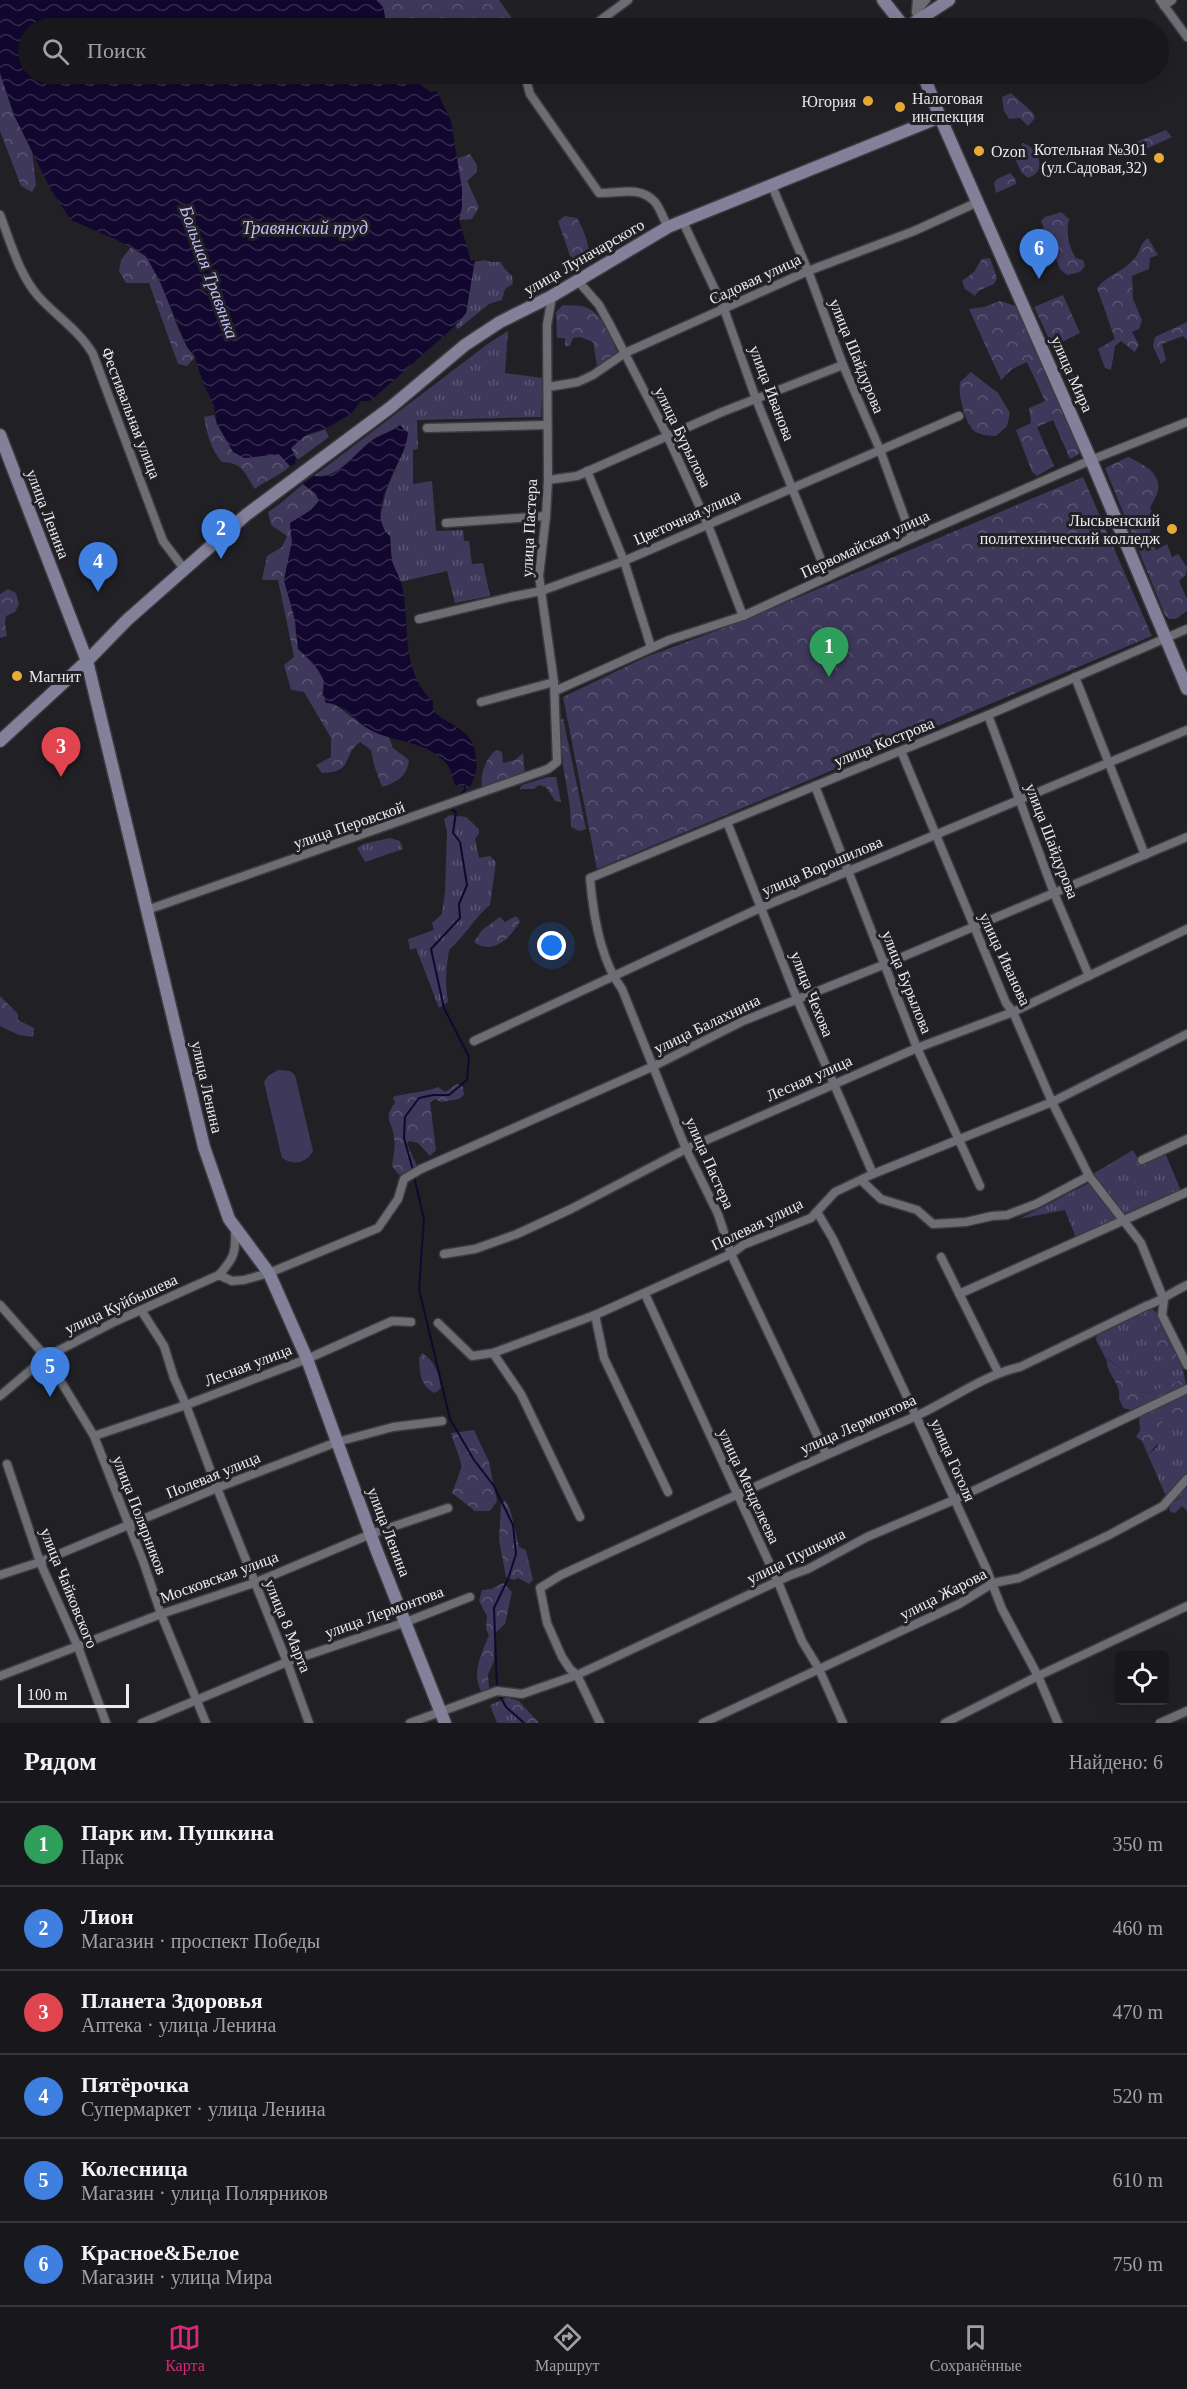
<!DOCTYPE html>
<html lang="ru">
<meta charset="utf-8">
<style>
body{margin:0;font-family:Georgia,serif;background:#252529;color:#f1f3f6}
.controls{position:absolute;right:18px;bottom:18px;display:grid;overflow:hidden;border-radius:6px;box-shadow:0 6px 24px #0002}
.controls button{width:54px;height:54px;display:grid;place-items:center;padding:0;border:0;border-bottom:2px solid #36373b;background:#18181c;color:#f1f3f6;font:30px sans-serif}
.scale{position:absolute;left:18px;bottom:15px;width:111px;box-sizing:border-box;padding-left:6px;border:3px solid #ebeaee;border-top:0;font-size:16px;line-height:21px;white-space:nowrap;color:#ebeaee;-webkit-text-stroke:4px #202025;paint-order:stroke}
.you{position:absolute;left:552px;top:946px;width:21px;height:21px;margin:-15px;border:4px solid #fff;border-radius:50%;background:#1a73e8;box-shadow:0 0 0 9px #1a73e833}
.badge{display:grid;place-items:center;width:39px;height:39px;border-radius:50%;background:#db2777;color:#fff;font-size:20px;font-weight:700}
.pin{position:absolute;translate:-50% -50px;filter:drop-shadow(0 2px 3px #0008)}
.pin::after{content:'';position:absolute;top:32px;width:21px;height:18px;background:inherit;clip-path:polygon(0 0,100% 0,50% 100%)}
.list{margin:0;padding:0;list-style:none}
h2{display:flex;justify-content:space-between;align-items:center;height:78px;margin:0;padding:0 24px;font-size:26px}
h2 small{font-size:20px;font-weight:400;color:#9fa0a3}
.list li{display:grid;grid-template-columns:39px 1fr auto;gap:18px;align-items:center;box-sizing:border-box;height:84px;padding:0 24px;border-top:2px solid #36373b}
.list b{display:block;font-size:22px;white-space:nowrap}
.list p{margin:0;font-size:20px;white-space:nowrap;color:#9fa0a3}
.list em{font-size:20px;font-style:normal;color:#9fa0a3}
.icon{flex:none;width:33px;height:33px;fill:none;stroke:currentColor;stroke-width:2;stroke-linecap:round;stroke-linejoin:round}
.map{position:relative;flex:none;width:1187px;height:1723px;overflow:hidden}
.search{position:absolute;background:#18181c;box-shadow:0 6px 24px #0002;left:18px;right:18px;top:18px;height:66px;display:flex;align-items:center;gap:15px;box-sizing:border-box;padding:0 21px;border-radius:33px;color:#9fa0a3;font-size:22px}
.sheet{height:582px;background:#18181c}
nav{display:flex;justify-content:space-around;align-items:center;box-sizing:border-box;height:84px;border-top:2px solid #36373b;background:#18181c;font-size:16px;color:#9fa0a3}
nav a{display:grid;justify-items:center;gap:3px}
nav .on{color:#db2777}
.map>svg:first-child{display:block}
.grass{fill:url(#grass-tufts)}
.forest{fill:url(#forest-crowns)}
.pitch{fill:#3e395a}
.water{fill:url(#water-waves)}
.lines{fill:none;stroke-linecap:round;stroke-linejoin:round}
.stream{stroke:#12072f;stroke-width:2}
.street-casing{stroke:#3c3b40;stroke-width:11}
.secondary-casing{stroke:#3c3b40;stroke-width:15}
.street{stroke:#6d6d74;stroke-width:8}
.secondary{stroke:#83809a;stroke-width:12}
.poi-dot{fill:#e8ab37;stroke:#202025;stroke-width:2}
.labels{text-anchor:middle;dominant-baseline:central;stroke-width:6;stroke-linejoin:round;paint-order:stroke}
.poi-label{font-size:16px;fill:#ebeaee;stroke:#202025;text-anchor:start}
.street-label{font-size:16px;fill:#ebeaee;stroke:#202025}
.water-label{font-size:18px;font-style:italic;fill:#c3bcf8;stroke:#202025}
</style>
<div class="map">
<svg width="1187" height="1723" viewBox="0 0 1187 1723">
<defs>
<pattern id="grass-tufts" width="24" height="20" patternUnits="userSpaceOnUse" patternTransform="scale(1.5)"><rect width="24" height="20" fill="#3e395a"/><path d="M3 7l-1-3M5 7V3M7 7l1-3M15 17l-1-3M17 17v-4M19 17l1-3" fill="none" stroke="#5a5672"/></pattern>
<pattern id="forest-crowns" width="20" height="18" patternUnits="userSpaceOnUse" patternTransform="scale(1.5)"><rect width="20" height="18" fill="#3e395a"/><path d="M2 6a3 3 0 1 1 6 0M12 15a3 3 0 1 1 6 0" fill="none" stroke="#5a5672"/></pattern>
<pattern id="water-waves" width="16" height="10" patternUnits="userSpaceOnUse" patternTransform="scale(1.5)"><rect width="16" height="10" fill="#12072f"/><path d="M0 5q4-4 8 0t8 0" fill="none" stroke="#352b4d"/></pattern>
</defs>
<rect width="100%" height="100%" fill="#202025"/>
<g class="grass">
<polygon points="484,260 491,262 501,262 504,268 512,276 513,284 505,289 502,300 489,304 458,329 455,326 466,313 474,262"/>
<path d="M508,331L505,373L543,378L541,417L417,420L418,449L413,450V484L432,481L436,531L463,530L464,541H469L472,564L483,563L490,596L455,603L447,571L400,582L392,561L390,537L385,532L380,517L386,491L403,451L399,426C390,434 379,434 370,442C353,455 338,480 314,476L489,343Z"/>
<path d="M450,815L466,817L479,829V834L475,839L479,858L490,856L496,862L490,905C474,918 465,936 449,950C446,969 445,983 448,1002L439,1008L416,948L410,950L408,939L434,930L432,923L442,914L445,892L447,832L444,819Z"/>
<polygon points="390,838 400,841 403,849 365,862 357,848 363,844"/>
<polygon points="1133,1150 1141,1164 1166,1155 1181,1191 1123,1215 1091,1175"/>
<polygon points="1089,1183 1116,1218 1076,1238 1065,1210 1019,1219"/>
<polygon points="1151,1309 1158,1313 1164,1324 1159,1327 1158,1338 1182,1363 1186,1385 1179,1381 1151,1392 1139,1393 1122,1369 1108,1359 1107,1361 1096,1340 1097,1333"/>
<polygon points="1187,1410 1187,1494 1169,1503 1148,1455 1157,1447 1162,1420 1176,1417"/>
<polygon points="504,1699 513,1711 527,1723 497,1723 490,1705"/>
</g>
<g class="forest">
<polygon points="376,0 499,0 519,28 387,28 383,7"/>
<polygon points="0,73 14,115 32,151 36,185 32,192 21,186 0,131"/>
<polygon points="1011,93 1033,113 1035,118 1028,126 1020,118 1009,119 1004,111 1002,97"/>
<polygon points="1166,130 1172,137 1137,153 1127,153 1126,149 1131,144"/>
<path d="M1023,143C1033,146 1045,161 1037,172C1035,175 1031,176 1028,178L1021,172L1014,156Z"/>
<path d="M470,154L477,165V172L467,181L479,207L472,219L459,220C464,198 459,181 456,159Z"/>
<polygon points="1010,173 1015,178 1016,184 996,193 994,183 997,179"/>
<path d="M1061,212L1069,219C1066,234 1068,245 1076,258L1083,260L1085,266L1080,272L1067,275L1060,269L1041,221L1045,217Z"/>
<path d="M565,216L577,218C584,231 589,242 589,257L578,263L570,256L558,221Z"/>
<path d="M1148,238L1158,255L1150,258L1149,269L1132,276L1133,299L1142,320L1139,329L1132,332L1139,345L1135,352L1121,341L1115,346L1111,370L1105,368L1098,349L1115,339L1097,288C1107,275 1125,271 1135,258C1141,250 1140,243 1148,238Z"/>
<path d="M131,247C136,250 143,253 147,258C170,287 171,329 195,357L187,366L178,364L149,283H126L119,271L121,260Z"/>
<polygon points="990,258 997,278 994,284 978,291 975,296 965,289 962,281 974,272 982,259"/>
<polygon points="1063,295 1080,333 1060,343 1076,380 1071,386 1034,307"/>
<polygon points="1000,301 1016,306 1081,447 1079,454 1070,459 1053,420 1037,427 1054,466 1037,476 1032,472 1016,430 1031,423 1029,408 1045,401 1027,362 1012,369 1001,380 969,309 984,307"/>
<path d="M563,305C569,306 576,305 582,306C603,311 611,339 619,356L611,363L597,366L593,342L580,337L573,338L570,346H565V338H557L556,312Z"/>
<polygon points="1187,322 1187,340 1183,336 1162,344 1166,360 1161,364 1153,346 1155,337"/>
<path d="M971,372L998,393L1010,413L1007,426L996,436C989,436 978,435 973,430C964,420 958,394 960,382Z"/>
<path d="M214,415L217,424L245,458L279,454L290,466C280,476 266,480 255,489C244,473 244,463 222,462C211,450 207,434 204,417Z"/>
<path d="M325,429L329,437L299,459L296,458L291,448C303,433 310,436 325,429Z"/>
<path d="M1128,457C1141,463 1161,472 1158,490C1157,496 1152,503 1150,508L1158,525L1150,531L1156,550L1167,544L1172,557L1178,554L1187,567L1186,575L1179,581L1187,599V611L1176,619H1169L1165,615L1105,468Z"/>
<polygon points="1083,477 1152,636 597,869 563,697 646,657 737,623"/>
<path d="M303,484L316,494L319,501L311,510L290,524L292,542L284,580L295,620L296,636L306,657L313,662L324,680L322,695L365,727L389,737L393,748L409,760C407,776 398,782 382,787L374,765L371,750L360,742C341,756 355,772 322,773L316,765L331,757V738L304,692L291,690L284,665L294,657L278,580H262L267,556L282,547L287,536L271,525L268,512L281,503Z"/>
<polygon points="8,589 16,593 19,604 15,612 6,616 5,623 7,636 0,638 0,594"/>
<polygon points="563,718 586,829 579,831 571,827 570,807 563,766 560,721"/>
<path d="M496,750L502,752L503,763L515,760L523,753L525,775L482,789C480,774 485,759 496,750Z"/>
<polygon points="548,777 556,777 561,802 555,801 546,787 539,785 534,789 520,789 522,785"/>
<path d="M516,916L520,921C512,937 492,956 474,942L482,930L500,917L505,922Z"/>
<polygon points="0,996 18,1014 18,1020 34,1028 33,1037 19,1035 0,1026"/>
<path d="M457,1084L463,1087L464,1095L459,1099L441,1102L435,1099L430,1103L436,1150L430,1156L418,1143L409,1141L407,1144L417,1166L399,1175L392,1166C393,1157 396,1147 394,1138C393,1122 382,1119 395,1103L393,1097C408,1092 423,1093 438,1087L445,1092Z"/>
<path d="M1164,1324L1182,1363C1169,1366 1162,1360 1153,1351L1158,1338L1159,1327Z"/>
<path d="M422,1353C435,1361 439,1373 441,1388L435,1393C420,1386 420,1374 419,1358Z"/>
<path d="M1107,1359L1122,1369L1134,1373L1139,1393L1151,1392L1179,1381L1186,1385L1131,1410L1123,1408L1119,1398C1122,1384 1105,1373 1107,1359Z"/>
<polygon points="1187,1392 1187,1410 1176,1417 1162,1421 1163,1437 1148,1455 1142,1441 1136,1437 1140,1430 1139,1415"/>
<polygon points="474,1430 489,1462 497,1501 490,1511 475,1511 452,1493 462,1466 451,1433"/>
<polygon points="1187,1494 1187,1511 1182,1506 1175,1513 1170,1512 1169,1504"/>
<polygon points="505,1500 510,1509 519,1547 526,1550 533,1580 529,1584 518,1578 514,1580 506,1577 499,1540 501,1504"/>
<path d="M503,1583L512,1592L505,1624L495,1633L494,1661L488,1674L489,1689L481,1691C471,1673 482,1653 489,1635L486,1629L487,1616L479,1601L482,1590L491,1589Z"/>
<polygon points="506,1697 519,1701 539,1723 527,1723 513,1711 504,1699"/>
</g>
<path class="pitch" d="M278,1070L290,1071L295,1075L313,1151C306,1163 294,1166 282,1158L264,1082L268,1076Z"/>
<g class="water">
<polygon points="0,0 376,0 383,7 387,28 28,28 28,74 422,74 424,76 423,87 431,92 437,91 451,121 462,189 462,207 459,220 471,261 475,260 466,313 455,326 375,397 369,401 361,401 351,414 325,429 307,434 291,448 296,458 295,464 290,466 279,454 244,458 233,452 217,424 214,406 202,380 195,357 187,347 160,282 146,256 117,240 71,220 51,190 14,115 0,73"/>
<path d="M400,425L408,433C407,439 406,446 403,452C394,473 366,517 390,536C391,544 390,553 392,560C393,568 399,574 401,582C412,625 398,668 433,702V711C452,728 473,728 476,757C478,770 475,777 469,788L455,785C453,779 451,768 446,763C426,741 398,743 374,732C357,724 345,703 326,703C321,692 326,687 323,679C318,667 308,658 298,649L295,620L284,580L292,542L290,523L311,510L319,501L316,494L303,484L314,476C338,480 353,455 370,442C380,434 390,433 400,425Z"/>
</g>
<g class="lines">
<g class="stream">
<polyline points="457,798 465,790 465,786"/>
<polyline points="413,1170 404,1138 405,1117 419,1098 433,1095 449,1095 467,1080 469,1057 444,1008 431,949 460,918 459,904 467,885 460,842 453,833 456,812 452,810"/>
<polyline points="414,1176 424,1219 419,1289 450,1419 474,1460 494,1486 513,1525 516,1554 508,1579 494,1608 497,1689"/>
<polyline points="499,1694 506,1707 524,1723"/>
</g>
<g class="street-casing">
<g id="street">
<polyline points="917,0 916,12 921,27"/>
<polyline points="1160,0 1187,37"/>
<polyline points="1164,6 1172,0"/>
<polyline points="916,12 926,0"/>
<polyline points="590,28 628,0"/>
<path d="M531,74L527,83L530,94L599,193C619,194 639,185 655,202C660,208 664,220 668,227"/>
<polyline points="772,186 808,271 843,365 880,450 912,538"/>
<path d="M0,215C11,243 19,274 38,296C56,316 80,331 93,354L163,541L185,570"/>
<polyline points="683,222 724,309 756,399 828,577"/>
<polyline points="578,281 599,305 609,323 667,435 708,525 743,616"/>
<polyline points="548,387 578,382 593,375 625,353 808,271 914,231 978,202"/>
<polyline points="427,428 546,425"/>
<polyline points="587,471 624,561 651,647"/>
<polyline points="548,480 577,476 722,412 843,365"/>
<polyline points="446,523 546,516"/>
<polyline points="419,619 511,597 541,591 624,561 959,416"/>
<polyline points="1075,677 1145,855"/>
<polyline points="555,691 669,640 743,616 912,538 1091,460 1187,422"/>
<polyline points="481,702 554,682"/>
<polyline points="988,715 1054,893 1089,976"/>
<polyline points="901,751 1006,1003 1013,1012 1052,1102 1089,1176 1141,1243 1164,1300 1162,1315 1187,1365"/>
<polyline points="815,786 917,1048 980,1186"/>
<polyline points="727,822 797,999 873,1174"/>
<polyline points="147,910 548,769 557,762 554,682 539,576 546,516 548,480 547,325 552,296"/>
<polyline points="474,1041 760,908 1187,730"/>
<polyline points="1142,1160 1187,1139"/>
<polyline points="861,1180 881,1199 917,1210 933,1224 966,1222 992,1216 1007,1215 1036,1204 1089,1176"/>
<polyline points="817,1212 833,1239 916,1416 986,1568 1002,1609 1038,1676 1058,1723"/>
<polyline points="444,1254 475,1249 517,1234 571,1209 686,1149 917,1048 1013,1012 1187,929"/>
<polyline points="941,1257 998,1372"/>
<polyline points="219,1275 232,1281 244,1280 269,1273 378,1228 398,1199 404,1179 421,1169 654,1066 743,1021 883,965 1187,837"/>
<polyline points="645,1294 778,1582 802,1641 819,1669 843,1723"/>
<polyline points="959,1294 1187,1192"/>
<polyline points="0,1305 46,1357 94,1436 143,1561 161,1614 206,1723"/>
<polyline points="141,1310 164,1346 174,1378 186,1405 217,1488 287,1662 309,1723"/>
<polyline points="595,1315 604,1358 668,1492"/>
<polyline points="438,1323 472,1356 493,1353 595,1315 731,1254 743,1245 811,1218 835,1192 873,1174 1052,1102 1187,1034"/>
<polyline points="493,1353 521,1394 580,1517"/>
<path d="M0,1396L46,1357L114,1322L219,1275C234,1258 236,1253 235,1231"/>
<polyline points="94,1436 186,1405 307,1359 392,1321 411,1322"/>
<path d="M826,1454L731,1254L718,1214L686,1149L622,989C600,960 593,914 590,878L988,715L1187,629"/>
<polyline points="7,1464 40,1562 78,1647 106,1723"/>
<polyline points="0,1575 40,1562 217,1488 337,1442 393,1427 442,1421"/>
<polyline points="0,1676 161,1614 254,1583 371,1534 448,1508"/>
<polyline points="142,1723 287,1662 406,1622 470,1597"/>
<polyline points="410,1723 497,1691 522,1694 577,1675 791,1575 808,1569 867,1537 954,1500 1187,1389"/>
<path d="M600,1723L577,1675L570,1669L562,1657L547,1623L540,1588L561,1575C678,1521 795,1468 914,1417C950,1401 981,1376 1020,1367L1146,1306C1161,1301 1172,1292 1187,1285"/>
<polyline points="703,1723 959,1604 993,1583 1019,1578 1109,1535 1163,1506 1187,1479"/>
<polyline points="945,1723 1038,1676 1187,1606"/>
<polyline points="1160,1723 1187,1711"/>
</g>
</g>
<g class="secondary-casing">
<g id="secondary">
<polyline points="883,0 905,28"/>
<polyline points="906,28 949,0"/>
<polyline points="923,74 940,117 1091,460 1187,689"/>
<polyline points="0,435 87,661 204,1147 229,1219 269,1273 307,1359 376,1549 445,1723"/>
<polyline points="0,741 87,661 127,620 246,515 391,407 465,345 500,322 552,296 668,227 940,117"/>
</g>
</g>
<use href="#street" class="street"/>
<use href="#secondary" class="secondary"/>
</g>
<g class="poi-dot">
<circle cx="868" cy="101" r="6"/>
<circle cx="900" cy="107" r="6"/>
<circle cx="979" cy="151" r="6"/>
<circle cx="1159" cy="158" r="6"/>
<circle cx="1172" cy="529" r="6"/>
<circle cx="17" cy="676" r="6"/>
</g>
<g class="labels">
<g class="poi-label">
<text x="912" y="98">Налоговая<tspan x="912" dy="18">инспекция</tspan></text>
<text x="856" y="101" text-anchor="end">Югория</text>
<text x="1147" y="149" text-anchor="end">Котельная №301<tspan x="1147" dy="18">(ул.Садовая,32)</tspan></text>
<text x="991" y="151">Ozon</text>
<text x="1160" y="520" text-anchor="end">Лысьвенский<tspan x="1160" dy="18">политехнический колледж</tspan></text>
<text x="29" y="676">Магнит</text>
</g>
<g class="street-label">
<text transform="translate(584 257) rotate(-30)">улица Луначарского</text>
<text transform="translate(755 279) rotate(-25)">Садовая улица</text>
<text transform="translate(857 356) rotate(68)">улица Шайдурова</text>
<text transform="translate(1072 374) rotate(66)">улица Мира</text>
<text transform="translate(772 393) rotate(69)">улица Иванова</text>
<text transform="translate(131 413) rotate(69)">Фестивальная улица</text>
<text transform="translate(683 437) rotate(64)">улица Бурылова</text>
<text transform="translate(48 514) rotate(69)">улица Ленина</text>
<text transform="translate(687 517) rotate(-24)">Цветочная улица</text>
<text transform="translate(529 528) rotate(-87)">улица Пастера</text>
<text transform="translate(865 544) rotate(-25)">Первомайская улица</text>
<text transform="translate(884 742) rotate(-22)">улица Кострова</text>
<text transform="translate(349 825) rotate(-19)">улица Перовской</text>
<text transform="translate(1052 841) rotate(69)">улица Шайдурова</text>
<text transform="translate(822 866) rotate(-23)">улица Ворошилова</text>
<text transform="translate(1005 959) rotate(65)">улица Иванова</text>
<text transform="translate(907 982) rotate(68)">улица Бурылова</text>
<text transform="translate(812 994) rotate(68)">улица Чехова</text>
<text transform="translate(707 1024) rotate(-26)">улица Балахнина</text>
<text transform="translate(809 1078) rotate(-24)">Лесная улица</text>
<text transform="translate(207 1087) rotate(77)">улица Ленина</text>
<text transform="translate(710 1163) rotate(66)">улица Пастера</text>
<text transform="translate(757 1224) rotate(-26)">Полевая улица</text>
<text transform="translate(121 1304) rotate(-25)">улица Куйбышева</text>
<text transform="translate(248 1365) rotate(-21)">Лесная улица</text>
<text transform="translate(858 1424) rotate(-24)">улица Лермонтова</text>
<text transform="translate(953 1460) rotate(66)">улица Гоголя</text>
<text transform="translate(213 1475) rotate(-22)">Полевая улица</text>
<text transform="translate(749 1486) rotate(65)">улица Менделеева</text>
<text transform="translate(140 1515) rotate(69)">улица Полярников</text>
<text transform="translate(389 1532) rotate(69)">улица Ленина</text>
<text transform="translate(796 1556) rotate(-26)">улица Пушкина</text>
<text transform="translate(219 1577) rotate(-20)">Московская улица</text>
<text transform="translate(69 1588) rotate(68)">улица Чайковского</text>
<text transform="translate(943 1594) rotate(-27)">улица Жарова</text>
<text transform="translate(384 1612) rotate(-20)">улица Лермонтова</text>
<text transform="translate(288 1626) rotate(68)">улица 8 Марта</text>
</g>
<g class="water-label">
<text x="305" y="228">Травянский пруд</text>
<text transform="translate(209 272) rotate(70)">Большая Травянка</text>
</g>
</g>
</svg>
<div class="controls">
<button><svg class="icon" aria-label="locate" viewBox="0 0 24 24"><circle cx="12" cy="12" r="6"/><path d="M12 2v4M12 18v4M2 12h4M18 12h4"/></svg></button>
</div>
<div class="scale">100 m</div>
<div class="you"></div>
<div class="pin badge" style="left:829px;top:677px;background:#2e9e5b">1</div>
<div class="pin badge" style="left:221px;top:559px;background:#3f7fe0">2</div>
<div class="pin badge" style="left:61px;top:777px;background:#e0444e">3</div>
<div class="pin badge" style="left:98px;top:592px;background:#3f7fe0">4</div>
<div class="pin badge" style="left:50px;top:1397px;background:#3f7fe0">5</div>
<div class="pin badge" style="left:1039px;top:279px;background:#3f7fe0">6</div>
<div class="search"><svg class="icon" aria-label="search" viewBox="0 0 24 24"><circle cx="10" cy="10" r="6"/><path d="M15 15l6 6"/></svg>Поиск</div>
</div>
<section class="sheet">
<h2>Рядом<small>Найдено: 6</small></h2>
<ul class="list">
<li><span class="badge" style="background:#2e9e5b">1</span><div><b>Парк им. Пушкина</b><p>Парк</p></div><em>350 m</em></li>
<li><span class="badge" style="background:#3f7fe0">2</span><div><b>Лион</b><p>Магазин · проспект Победы</p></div><em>460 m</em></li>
<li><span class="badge" style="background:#e0444e">3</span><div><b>Планета Здоровья</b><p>Аптека · улица Ленина</p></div><em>470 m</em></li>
<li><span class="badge" style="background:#3f7fe0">4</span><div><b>Пятёрочка</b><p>Супермаркет · улица Ленина</p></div><em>520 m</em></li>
<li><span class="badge" style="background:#3f7fe0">5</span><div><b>Колесница</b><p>Магазин · улица Полярников</p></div><em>610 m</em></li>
<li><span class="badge" style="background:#3f7fe0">6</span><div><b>Красное&amp;Белое</b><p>Магазин · улица Мира</p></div><em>750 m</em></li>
</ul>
</section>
<nav>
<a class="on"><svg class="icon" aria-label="map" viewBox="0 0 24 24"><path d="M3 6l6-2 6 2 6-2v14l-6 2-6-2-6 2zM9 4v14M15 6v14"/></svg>Карта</a>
<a><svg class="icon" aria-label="directions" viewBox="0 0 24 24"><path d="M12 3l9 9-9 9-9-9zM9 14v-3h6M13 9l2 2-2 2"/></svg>Маршрут</a>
<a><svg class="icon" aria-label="saved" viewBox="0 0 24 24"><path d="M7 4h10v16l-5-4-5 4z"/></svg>Сохранённые</a>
</nav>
